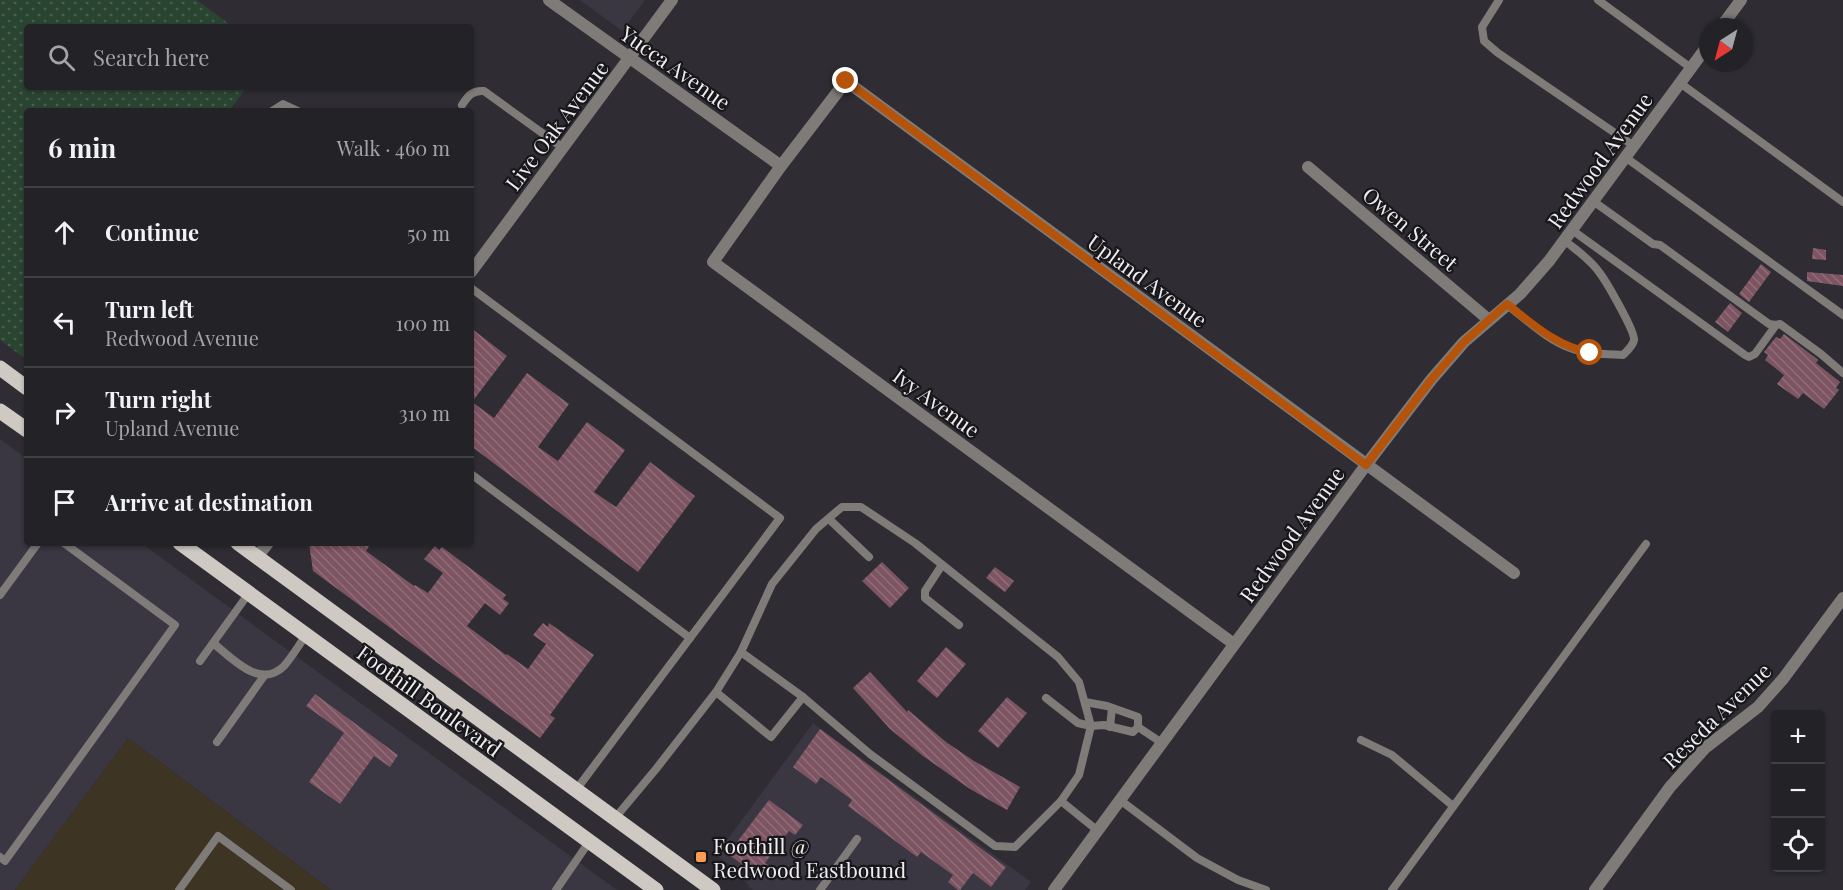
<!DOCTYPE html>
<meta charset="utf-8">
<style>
body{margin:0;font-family:"Playfair Display",serif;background:#2f2f32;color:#f1f3f6}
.controls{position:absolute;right:18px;bottom:18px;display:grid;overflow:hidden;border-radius:6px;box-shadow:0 2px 4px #0004}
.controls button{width:54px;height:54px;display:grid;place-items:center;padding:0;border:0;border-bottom:2px solid #403f43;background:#232226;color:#f1f3f6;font:30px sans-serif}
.compass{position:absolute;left:1699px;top:18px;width:54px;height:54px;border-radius:50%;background:#232226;box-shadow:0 2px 4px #0004;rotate:216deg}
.stop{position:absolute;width:18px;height:18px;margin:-14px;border:4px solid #b45309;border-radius:50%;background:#fff}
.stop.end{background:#b45309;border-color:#fff;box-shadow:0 2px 6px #0008}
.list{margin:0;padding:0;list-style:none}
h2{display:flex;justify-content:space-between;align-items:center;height:78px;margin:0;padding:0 24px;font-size:26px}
h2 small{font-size:20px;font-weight:400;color:#a3a4a7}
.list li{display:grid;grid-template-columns:39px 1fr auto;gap:18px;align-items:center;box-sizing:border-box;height:90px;padding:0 24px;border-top:2px solid #403f43}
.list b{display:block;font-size:22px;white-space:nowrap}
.list p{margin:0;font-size:20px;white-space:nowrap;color:#a3a4a7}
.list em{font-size:20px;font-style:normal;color:#a3a4a7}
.icon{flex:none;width:33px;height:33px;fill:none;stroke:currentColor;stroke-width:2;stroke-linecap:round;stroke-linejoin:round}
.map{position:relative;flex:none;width:1843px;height:890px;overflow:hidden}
.search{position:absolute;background:#232226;box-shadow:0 2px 4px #0004;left:24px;top:24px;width:450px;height:66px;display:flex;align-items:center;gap:15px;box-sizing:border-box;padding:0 21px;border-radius:6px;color:#a3a4a7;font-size:22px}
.panel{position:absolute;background:#232226;box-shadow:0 2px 4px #0004;left:24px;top:108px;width:450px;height:438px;border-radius:6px}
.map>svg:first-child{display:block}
.built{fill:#3a3642}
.industrial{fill:#3e3424}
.green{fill:url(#green-dots)}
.building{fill:url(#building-back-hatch)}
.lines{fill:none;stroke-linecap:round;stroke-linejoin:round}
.lane{stroke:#7e7b79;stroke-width:8}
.street{stroke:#7e7b79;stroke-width:12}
.primary{stroke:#cfc9c4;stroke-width:15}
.route{stroke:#b45309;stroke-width:8}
.poi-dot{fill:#fc9d53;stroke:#171619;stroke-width:2}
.labels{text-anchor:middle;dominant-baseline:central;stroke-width:4.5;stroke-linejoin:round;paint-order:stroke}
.street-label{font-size:21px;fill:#efedf2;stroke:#171619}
.poi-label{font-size:21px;fill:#efedf2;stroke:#171619;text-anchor:start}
</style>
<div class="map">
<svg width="1843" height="890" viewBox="0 0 1843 890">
<defs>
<pattern id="green-dots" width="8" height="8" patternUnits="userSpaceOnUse" patternTransform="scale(1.5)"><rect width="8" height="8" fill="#2a4432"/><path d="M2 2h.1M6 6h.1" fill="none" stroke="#495f50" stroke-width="1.8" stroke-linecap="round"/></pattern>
<pattern id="building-back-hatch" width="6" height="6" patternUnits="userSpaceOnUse" patternTransform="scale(1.5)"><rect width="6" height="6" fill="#7d5461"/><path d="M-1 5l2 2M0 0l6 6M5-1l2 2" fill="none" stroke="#906d78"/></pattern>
</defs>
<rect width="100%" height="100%" fill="#2f2d33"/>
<g class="built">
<polygon points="580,0 645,0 622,31"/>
<polygon points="0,439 27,459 27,543 141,543 617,890 331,890 128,738 15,890 0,890"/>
<polygon points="813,723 1031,882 1025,890 753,890 750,888 737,870 716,855"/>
</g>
<polygon class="industrial" points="128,738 331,890 15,890"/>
<polygon class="green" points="0,0 197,0 233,27 27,27 27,87 247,87 229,111 27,111 27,360 0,340"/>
<g class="building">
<polygon points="1813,248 1826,250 1826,260 1812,259"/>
<polygon points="1761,264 1771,272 1749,302 1739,294"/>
<polygon points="1807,272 1843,275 1843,286 1807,281"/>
<polygon points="1730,303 1742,313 1728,332 1715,322"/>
<polygon points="471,328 507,356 472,402 494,418 527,373 569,404 538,447 558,461 587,422 625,450 594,492 616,507 650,462 695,496 638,572 471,446"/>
<polygon points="1784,334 1817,359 1818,360 1816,363 1840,382 1836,388 1839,390 1824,409 1803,393 1798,399 1777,384 1784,375 1765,360 1768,355 1764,352 1776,337 1780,339"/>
<polygon points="309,543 371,543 366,551 414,586 415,585 428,593 443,573 424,559 435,546 439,550 442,547 506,595 503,599 509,603 500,615 485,603 467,626 506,655 507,654 528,669 546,644 533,635 543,623 548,627 549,623 594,655 550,715 555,718 540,738 313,571"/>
<polygon points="882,562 909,588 890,608 862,581"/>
<polygon points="995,567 1014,581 1005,592 986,578"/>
<polygon points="946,647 966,664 937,698 917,681"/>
<polygon points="870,672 907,712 908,710 946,742 974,761 1020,787 1007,810 970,789 923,756 890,729 853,688"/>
<polygon points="315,694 398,755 390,767 374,756 340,804 309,782 344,733 306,706"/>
<polygon points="1007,697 1027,713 998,748 978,731"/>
<polygon points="820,729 1006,867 991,887 973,873 960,890 958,890 948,882 953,875 921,852 917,857 848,806 852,800 821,777 816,784 793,767"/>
<polygon points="769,800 803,825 795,835 789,831 765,863 771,867 762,879 728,854"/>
</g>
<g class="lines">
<g class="lane">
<polyline points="1499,0 1482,27 1484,41 1498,53 1634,146"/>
<polyline points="1598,0 1691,68"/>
<polyline points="1680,83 1843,202"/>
<path d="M462,105C468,96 472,90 484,91L563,148"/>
<polyline points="272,111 283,104 298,111"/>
<polyline points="1625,157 1843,315"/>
<polyline points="1593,201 1653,244 1660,245 1769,324 1776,325"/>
<polyline points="1572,230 1745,355 1749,357 1755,354 1776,325 1780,324 1821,354 1843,373"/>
<polyline points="471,288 780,518 576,790"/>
<path d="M1507,305C1526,319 1547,340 1570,348C1587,354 1606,354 1623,355C1627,351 1633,346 1634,340C1635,331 1606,281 1599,272C1590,259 1576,250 1564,240"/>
<polyline points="471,474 690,638"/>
<polyline points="829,519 869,557"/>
<polyline points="942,565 925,591 925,598 959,625"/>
<polyline points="0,595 38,543"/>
<path d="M213,643C232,658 260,690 284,666C292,657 299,645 306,635"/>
<polyline points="741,652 803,697"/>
<polyline points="200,661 249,593"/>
<polyline points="1046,698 1078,723 1091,726 1104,725 1133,732 1138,727"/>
<polyline points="1085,702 1107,706 1138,717 1138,727"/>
<polyline points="1110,727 1112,708"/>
<polyline points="1138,727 1162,743"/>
<polyline points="1361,740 1392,755 1453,806"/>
<polyline points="217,742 264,676"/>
<polyline points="1120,800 1197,858 1238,880 1266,890"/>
<polyline points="1061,801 1098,831"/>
<polyline points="615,818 656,769 716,692 741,652 772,584 816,529 842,507 861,507 915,543 1058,657 1079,682 1091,726 1079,775 1061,801 1015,847 995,846 870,754 803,697 771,737 716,692"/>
<polyline points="0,857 5,861 175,625 64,543"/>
<polyline points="179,890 218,836 291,890"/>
<polyline points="556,890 589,842"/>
<polyline points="820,890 857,839"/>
<polyline points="1392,890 1646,544"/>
</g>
<g class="street">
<polyline points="549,0 781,166"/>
<polyline points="1721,27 1741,0"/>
<polyline points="1308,167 1489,320"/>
<polyline points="471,272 672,0"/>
<polyline points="257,557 268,543"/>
<polyline points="1234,644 713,262 781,166 846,81 1514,573"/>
<polyline points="1054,890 1366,465 1431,380 1464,342 1520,294 1549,261 1708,45"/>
<polyline points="1595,890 1670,787 1705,748 1758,707 1783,679 1843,598"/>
</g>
<g class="primary">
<polyline points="0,368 27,388"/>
<polyline points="0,411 27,430"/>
<polyline points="180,543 656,890"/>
<polyline points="238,543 713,890"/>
</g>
</g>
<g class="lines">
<path class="route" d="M846,81L1366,465L1431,380L1464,342L1507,304C1535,326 1555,345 1590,353"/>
</g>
<rect class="poi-dot" x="695" y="851" width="12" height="12" rx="3"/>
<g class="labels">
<g class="street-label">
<text transform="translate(676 67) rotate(35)">Yucca Avenue</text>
<text transform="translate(556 125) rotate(-53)">Live Oak Avenue</text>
<text transform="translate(1599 160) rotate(-54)">Redwood Avenue</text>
<text transform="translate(1411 228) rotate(40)">Owen Street</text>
<text transform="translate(1148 280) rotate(36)">Upland Avenue</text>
<text transform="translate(937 402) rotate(36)">Ivy Avenue</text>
<text transform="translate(1291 534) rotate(-54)">Redwood Avenue</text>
<text transform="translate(430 700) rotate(36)">Foothill Boulevard</text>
<text transform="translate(1716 715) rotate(-44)">Reseda Avenue</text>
</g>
<g class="poi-label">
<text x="713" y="845">Foothill @<tspan x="713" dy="24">Redwood Eastbound</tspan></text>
</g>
</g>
</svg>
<div class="controls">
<button>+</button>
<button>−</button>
<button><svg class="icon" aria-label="locate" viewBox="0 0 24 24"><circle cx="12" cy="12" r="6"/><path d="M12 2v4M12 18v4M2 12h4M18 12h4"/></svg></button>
</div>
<svg class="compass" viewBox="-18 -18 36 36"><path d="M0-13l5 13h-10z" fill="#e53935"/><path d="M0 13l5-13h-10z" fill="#a3a4a7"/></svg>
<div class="stop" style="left:1590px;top:353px"></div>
<div class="stop end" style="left:846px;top:81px"></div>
<div class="search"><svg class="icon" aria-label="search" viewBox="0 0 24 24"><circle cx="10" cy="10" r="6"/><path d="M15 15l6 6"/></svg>Search here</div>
<section class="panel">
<h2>6 min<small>Walk · 460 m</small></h2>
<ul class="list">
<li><svg class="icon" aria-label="ahead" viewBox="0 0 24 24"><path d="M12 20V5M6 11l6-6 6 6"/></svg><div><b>Continue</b></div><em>50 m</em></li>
<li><svg class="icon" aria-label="left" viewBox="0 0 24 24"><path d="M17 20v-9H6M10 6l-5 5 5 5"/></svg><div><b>Turn left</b><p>Redwood Avenue</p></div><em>100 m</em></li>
<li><svg class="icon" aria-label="right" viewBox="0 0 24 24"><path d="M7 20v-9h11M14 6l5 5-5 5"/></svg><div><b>Turn right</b><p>Upland Avenue</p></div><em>310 m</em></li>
<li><svg class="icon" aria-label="arrive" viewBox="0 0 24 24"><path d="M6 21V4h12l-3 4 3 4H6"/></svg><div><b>Arrive at destination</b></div></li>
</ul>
</section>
</div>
